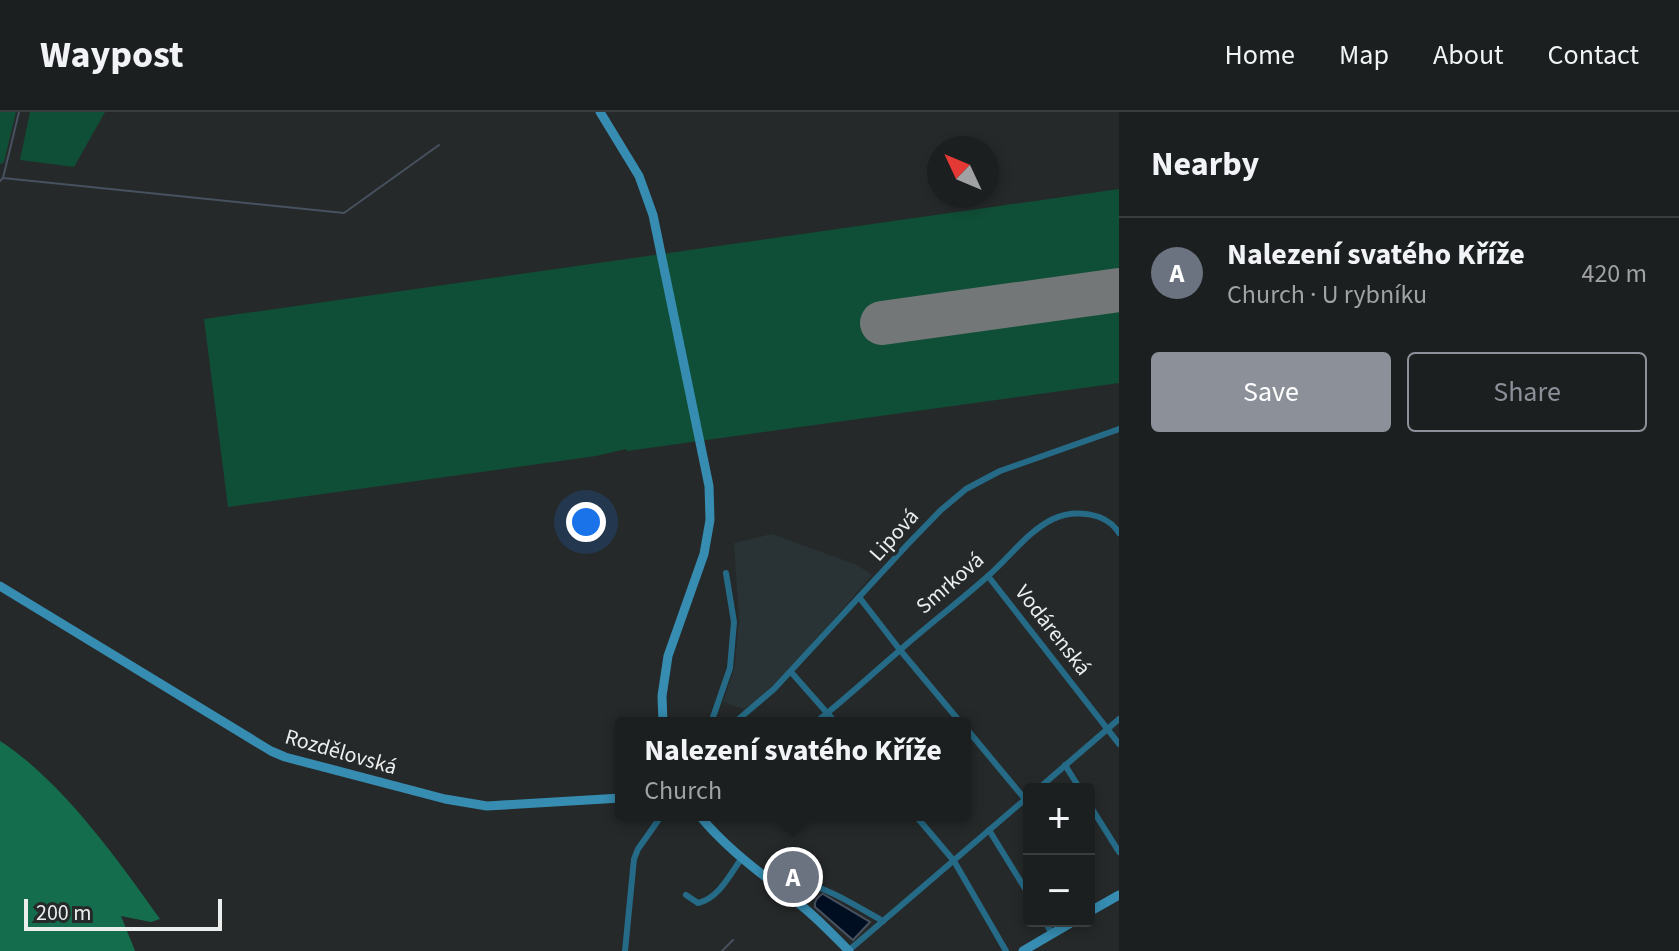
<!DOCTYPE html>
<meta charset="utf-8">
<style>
body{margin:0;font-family:"Source Sans 3",sans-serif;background:#252728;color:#f1f3f6}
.controls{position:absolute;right:24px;bottom:24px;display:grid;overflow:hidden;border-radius:8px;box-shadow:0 4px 12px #0003}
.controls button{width:72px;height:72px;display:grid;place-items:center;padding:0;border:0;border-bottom:2px solid #3a3d3d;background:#1c1f1f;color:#f1f3f6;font:40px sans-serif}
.compass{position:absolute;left:927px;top:24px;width:72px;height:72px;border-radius:50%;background:#1c1f1f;box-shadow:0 4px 12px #0003;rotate:314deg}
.scale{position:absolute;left:24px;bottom:20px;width:198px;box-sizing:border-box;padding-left:8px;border:4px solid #eceeee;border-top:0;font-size:22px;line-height:28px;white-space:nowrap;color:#eceeee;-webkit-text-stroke:6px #262929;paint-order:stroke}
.you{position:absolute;left:586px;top:410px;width:28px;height:28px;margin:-20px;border:6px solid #fff;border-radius:50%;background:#1a73e8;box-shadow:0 0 0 12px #1a73e833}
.badge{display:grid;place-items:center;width:52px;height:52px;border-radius:50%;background:#8c9099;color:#fff;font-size:26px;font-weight:700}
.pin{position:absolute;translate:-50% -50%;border:4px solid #fff;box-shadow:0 2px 8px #0006}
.popup{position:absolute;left:615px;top:605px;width:356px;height:104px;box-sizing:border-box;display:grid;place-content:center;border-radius:8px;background:#1c1f1f;filter:drop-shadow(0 2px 6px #0005);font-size:26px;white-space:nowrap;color:#a0a2a4}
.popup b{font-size:30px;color:#f1f3f6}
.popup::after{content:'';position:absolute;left:50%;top:100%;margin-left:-16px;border:16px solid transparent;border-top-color:#1c1f1f}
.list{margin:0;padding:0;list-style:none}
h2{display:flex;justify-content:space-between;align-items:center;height:104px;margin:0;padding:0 32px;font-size:34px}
h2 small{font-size:26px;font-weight:400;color:#a0a2a4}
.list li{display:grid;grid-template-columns:52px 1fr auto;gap:24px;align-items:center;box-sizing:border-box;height:112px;padding:0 32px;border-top:2px solid #3a3d3d}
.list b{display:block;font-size:30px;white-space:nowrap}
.list p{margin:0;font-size:26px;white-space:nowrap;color:#a0a2a4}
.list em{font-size:26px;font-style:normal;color:#a0a2a4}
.actions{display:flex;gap:16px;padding:24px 32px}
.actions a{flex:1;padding:18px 0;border:2px solid #8c9099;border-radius:8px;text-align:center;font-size:28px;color:#8c9099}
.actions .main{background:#8c9099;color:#fff}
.map{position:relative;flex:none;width:1119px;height:839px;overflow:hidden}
header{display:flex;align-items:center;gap:48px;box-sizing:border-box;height:112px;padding:0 40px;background:#1c1f1f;border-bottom:2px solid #3a3d3d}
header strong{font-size:38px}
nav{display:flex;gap:44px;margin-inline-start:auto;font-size:28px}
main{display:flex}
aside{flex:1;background:#1c1f1f}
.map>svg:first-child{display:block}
.built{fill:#293335}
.green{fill:#104f37}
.forest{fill:#146e4d}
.water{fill:#000e22;stroke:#47515f;stroke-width:2}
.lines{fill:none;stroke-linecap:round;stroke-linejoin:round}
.stream{stroke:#47515f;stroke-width:2}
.runway{stroke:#747777;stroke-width:44}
.street{stroke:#256b87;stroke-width:6}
.secondary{stroke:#368db1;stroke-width:9}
.labels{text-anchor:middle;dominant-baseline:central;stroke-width:7;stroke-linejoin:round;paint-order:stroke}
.street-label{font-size:22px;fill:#eceeee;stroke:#262929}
</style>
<header>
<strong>Waypost</strong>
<nav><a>Home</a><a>Map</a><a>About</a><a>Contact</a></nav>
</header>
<main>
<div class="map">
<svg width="1119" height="839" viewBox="0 0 1119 839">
<rect width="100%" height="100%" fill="#262929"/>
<polygon class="built" points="772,422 857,453 872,463 794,553 770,579 746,598 723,590 735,553 739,508 734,431"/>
<g class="green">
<polygon points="0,0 16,0 4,50 1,52 0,52"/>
<polygon points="30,0 105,0 74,55 20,48"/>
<polygon points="1119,77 1119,271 627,339 626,337 596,344 228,395 204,207"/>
</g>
<path class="forest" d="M0,629C60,667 119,749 160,807L151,810L121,804L135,839H0Z"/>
<path class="water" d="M822,782H823L870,810L853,828L815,795C814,789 817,786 822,782Z"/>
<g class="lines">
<g class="stream">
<polyline points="3,66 344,101 439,33"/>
<polyline points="0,69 3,66 19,0"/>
<polyline points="722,839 733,828"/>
</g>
<polyline class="runway" points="882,211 1119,178"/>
<g class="street">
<polyline points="988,464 1119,632"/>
<polyline points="859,485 900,538 961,611"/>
<polyline points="791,560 836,611"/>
<polyline points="711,611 730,556 734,510 726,461"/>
<polyline points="734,611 774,577 908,432 941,398 966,377 1000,359 1119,317"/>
<path d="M815,611C844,588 871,563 899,539C928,513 959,490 988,464C1009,446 1028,419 1053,407C1074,397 1106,400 1119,421"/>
<polyline points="965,615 1029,692"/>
<polyline points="1065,653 1080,677"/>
<polyline points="1038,677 1119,607"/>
<polyline points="1089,692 1119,740"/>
<polyline points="915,703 954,749 1006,839"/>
<polyline points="989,718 1029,783"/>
<path d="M686,783L698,791C718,787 730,763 741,747"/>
<path d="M789,783C794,778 798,773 805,773C823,772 866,800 883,809"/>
<polyline points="1045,809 1052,822"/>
<polyline points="625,839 634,747 638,737 662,703"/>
<polyline points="848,839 1029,684"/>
</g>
<g class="secondary">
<polyline points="600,0 639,64 653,103 709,374 710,408 704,442 668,544 662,584 663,611"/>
<polyline points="0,474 271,639 285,645 445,687 487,694 621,686"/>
<path d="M699,703C729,740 767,765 803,795C819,808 834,824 849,839"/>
<polyline points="1089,800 1119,783"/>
<polyline points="1023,839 1074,809"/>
</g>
</g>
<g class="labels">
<g class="street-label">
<text transform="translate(894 423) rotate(-48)">Lipová</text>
<text transform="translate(950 471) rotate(-41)">Smrková</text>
<text transform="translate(1053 518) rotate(52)">Vodárenská</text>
<text transform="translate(341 640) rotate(16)">Rozdělovská</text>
</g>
</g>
</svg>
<div class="controls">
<button>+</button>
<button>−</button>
</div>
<svg class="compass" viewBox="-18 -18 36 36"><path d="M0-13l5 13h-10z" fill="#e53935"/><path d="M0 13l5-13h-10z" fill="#a0a2a4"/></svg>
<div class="scale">200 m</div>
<div class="you"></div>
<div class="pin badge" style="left:793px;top:765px;background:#6b7280">A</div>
<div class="popup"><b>Nalezení svatého Kříže</b>Church</div>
</div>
<aside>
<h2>Nearby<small></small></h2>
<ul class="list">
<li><span class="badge" style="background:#6b7280">A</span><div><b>Nalezení svatého Kříže</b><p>Church · U rybníku</p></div><em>420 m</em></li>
</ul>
<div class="actions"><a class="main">Save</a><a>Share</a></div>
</aside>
</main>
